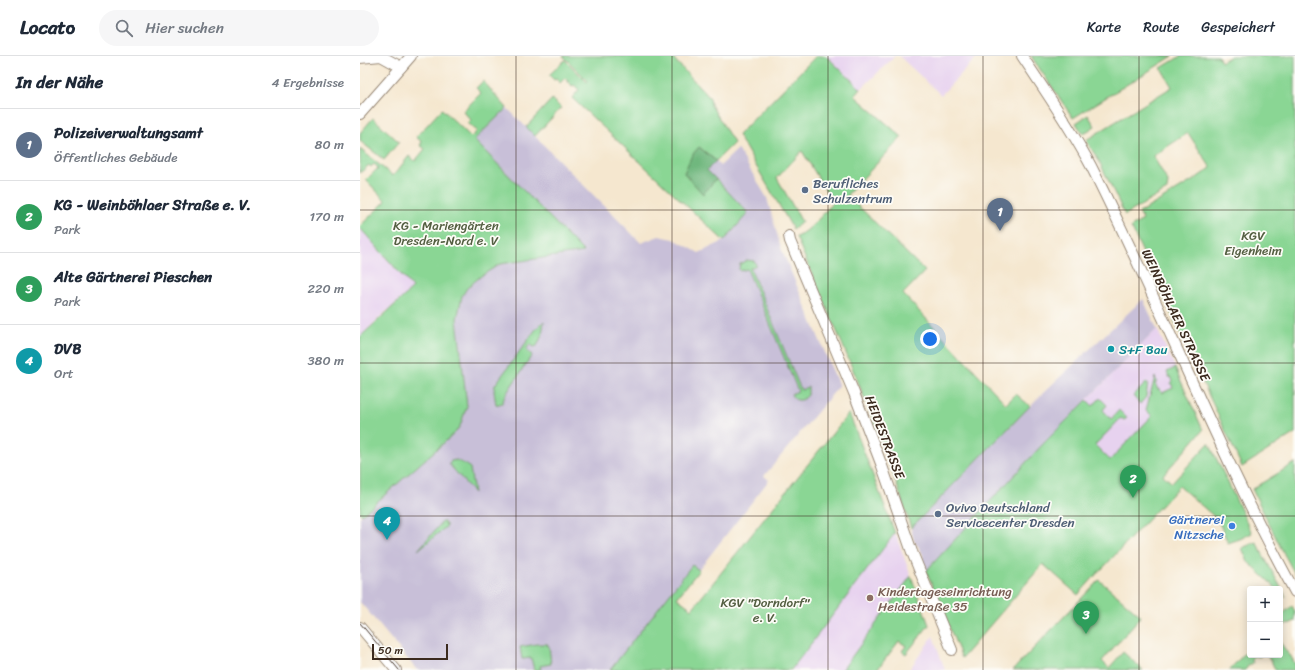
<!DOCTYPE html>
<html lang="de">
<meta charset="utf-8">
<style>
body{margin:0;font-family:Sriracha,sans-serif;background:#f6f6f7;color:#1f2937}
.controls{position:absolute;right:12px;bottom:12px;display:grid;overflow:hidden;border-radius:4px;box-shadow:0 2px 10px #0003}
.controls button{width:36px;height:36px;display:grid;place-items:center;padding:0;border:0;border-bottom:1px solid #e0e1e3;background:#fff;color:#1f2937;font:20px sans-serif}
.scale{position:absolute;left:12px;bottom:10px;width:76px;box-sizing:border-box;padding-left:4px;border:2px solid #3b2a1e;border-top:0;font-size:11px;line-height:14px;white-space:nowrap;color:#3b2a1e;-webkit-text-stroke:3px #fdfcf7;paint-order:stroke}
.you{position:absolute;left:570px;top:283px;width:14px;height:14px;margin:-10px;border:3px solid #fff;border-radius:50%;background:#1a73e8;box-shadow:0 0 0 6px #1a73e833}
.badge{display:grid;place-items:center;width:26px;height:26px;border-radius:50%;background:#7c3aed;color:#fff;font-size:13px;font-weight:700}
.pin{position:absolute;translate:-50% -33px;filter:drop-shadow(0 1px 2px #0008)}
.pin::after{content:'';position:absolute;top:21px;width:14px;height:12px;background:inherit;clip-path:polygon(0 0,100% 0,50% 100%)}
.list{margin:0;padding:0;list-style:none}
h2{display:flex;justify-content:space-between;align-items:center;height:52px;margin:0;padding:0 16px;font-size:17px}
h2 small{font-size:13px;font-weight:400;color:#747a83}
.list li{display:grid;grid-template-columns:26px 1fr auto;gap:12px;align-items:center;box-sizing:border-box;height:72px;padding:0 16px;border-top:1px solid #e0e1e3}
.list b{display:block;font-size:15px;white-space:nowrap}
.list p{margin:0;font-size:13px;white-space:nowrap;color:#747a83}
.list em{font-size:13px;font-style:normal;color:#747a83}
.icon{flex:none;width:22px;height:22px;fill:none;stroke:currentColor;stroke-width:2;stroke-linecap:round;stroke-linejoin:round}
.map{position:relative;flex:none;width:935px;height:614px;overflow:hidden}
header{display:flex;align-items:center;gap:24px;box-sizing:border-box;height:56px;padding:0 20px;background:#fff;border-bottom:1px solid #e0e1e3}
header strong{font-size:19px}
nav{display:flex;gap:22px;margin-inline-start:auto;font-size:14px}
.search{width:280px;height:36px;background:#f6f6f7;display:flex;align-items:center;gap:10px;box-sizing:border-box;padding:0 14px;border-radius:22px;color:#747a83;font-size:15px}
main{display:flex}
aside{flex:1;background:#fff}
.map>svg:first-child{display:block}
.built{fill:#e7d2ef}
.industrial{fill:#c8bfd8}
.green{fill:#8ad694;stroke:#628059}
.forest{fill:#6fb77e;stroke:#55704e}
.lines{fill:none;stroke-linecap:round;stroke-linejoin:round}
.minor-casing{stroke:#988876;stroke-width:12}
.minor{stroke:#fff;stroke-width:10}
.tram{stroke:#3b2a1e;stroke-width:1}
.grid{fill:none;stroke:#3b2a1e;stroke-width:1;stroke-opacity:0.55}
.service-dot{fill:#5c6f8a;stroke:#fdfcf7;stroke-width:1.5}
.culture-dot{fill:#0f9aa8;stroke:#fdfcf7;stroke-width:1.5}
.shop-dot{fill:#3f7fe0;stroke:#fdfcf7;stroke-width:1.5}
.education-dot{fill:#8d6e63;stroke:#fdfcf7;stroke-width:1.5}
.labels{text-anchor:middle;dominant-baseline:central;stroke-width:3.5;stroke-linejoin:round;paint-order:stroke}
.service-label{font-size:13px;fill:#4e5e75;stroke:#fdfcf7;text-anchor:start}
.park-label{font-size:13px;fill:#535e41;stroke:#fdfcf7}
.street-label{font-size:13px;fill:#3b2a1e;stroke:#fdfcf7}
.culture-label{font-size:13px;fill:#0d838f;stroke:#fdfcf7;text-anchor:start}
.shop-label{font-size:13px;fill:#366cbe;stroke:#fdfcf7;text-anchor:end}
.education-label{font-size:13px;fill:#785e54;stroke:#fdfcf7;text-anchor:start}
</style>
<header>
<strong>Locato</strong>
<div class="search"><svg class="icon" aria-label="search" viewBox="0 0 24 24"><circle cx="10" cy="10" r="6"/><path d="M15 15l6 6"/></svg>Hier suchen</div>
<nav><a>Karte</a><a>Route</a><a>Gespeichert</a></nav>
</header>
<main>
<aside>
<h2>In der Nähe<small>4 Ergebnisse</small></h2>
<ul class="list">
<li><span class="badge" style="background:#5c6f8a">1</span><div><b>Polizeiverwaltungsamt</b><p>Öffentliches Gebäude</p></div><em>80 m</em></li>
<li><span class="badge" style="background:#2e9e5b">2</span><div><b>KG - Weinböhlaer Straße e. V.</b><p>Park</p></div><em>170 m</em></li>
<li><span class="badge" style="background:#2e9e5b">3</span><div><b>Alte Gärtnerei Pieschen</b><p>Park</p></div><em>220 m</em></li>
<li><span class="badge" style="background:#0f9aa8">4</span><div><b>DVB</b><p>Ort</p></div><em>380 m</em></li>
</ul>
</aside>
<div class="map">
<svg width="935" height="614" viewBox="0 0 935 614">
<rect width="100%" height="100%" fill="#fdfcf7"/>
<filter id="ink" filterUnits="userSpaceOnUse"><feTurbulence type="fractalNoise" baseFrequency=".025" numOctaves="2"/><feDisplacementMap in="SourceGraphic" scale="8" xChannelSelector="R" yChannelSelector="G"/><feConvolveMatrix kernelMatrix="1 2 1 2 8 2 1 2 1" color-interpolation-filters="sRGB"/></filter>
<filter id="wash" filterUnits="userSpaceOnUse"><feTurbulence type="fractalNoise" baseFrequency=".012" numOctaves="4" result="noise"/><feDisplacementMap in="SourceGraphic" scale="16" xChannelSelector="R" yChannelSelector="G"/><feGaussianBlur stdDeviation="0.9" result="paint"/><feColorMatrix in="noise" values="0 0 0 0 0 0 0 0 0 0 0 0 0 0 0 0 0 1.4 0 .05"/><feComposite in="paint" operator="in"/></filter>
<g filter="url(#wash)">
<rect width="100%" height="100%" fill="#f5e7cf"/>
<g class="built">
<polygon points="466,0 535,0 501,33"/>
<polygon points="539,0 618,0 581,39"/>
<polygon points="0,172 53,232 20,261 0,281"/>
<polygon points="797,273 823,328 748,406 708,363"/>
<polygon points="535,477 551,520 482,614 431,614"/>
<polygon points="573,580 585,614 549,614"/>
</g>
<g class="industrial">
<polygon points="147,52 281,187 299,180 314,183 339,197 364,185 388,157 347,114 356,105 360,110 378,93 407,142 421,192 479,330 404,420 409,424 260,614 57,614 0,546 0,461 95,377 100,370 107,350 97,263 102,240 107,232 121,220 140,208 224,196 114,84"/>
<polygon points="783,243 797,273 683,388 566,515 562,506 563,499 558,490 556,488 554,485 551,472 682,338"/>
</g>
<g class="green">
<polygon points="203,0 311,0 350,42 351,49 374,87 356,105 339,91 324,117 343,137 356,123 388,157 364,185 212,42 219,34 214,29 212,30 205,22 200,27 196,23 194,24 189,19 205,4 227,26 228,25"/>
<path d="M456,0H466L501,33L495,40L542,81L487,139L565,215L543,238L646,348L656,338L670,350L551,472C520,372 478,277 436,181C449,176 464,157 473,146L442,95L417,122L442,166L433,173L378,79Z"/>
<polygon points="671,0 813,0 713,62"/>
<polygon points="821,0 858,0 861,6 871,0 935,0 935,377 882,411 771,171 783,164 779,157 832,125 851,112 828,77 793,100 808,126 807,134 765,159 739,105 726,84 812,31 801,12"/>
<polygon points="123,25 147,52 114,84 224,196 140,208 121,220 107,232 102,240 97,263 107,350 100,370 95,377 2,459 0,457 0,281 53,232 0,172 0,170 26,145 6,124 18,112 14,108 11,111 9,109 0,117 0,93 33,120 49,100 55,105 65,93 60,89 62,86 56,81 82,53 111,81 117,75 108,67 111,64 103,55 121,37 116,32"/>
<polygon points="192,43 201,52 175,80 166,71"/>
<polygon points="728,59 735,70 723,78 716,67"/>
<polygon points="13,62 39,86 24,104 0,85 0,77"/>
<path d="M387,204L394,205L396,209L390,212L441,334L448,331V339C443,345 435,347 431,338L438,335L387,213L380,215L379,213L380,208Z"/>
<polygon points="184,265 182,279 177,290 174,291 170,288 166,294 172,299 146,338 142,347 136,349 134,335 135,329 176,273"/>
<polygon points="815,312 843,374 803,419 812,427 849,387 892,477 880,483 868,487 858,464 819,430 742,513 741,513 718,539 683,508 602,602 566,515 683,388 727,344 733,350 740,342 747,349 743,354 751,363 759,354 767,362 764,364 761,362 735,389 750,404 792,360 786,354 795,321 797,326 795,327 798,334 800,333 802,337 813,332 811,327 813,325 811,321 809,321 807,316"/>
<polygon points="787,326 788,328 786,341 780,348 773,340"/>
<polygon points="489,357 535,477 431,614 250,614 332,509 339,514 317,542 332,553"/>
<polygon points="96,404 107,409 110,412 114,437 89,408 91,405"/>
<polygon points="935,407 935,518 924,498 892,433"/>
<polygon points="83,465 87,470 58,494"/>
<polygon points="896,486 926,541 920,535 920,533 917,533 888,506 882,492"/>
<polygon points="551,520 569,569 546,598 542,595 546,590 539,585 517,614 482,614"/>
<polygon points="739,524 781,560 742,605 749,612 763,596 783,614 653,614"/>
<polygon points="932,550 935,556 935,565 929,568 928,567 921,571 922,573 920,574 920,560"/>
<polygon points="920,586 929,599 930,599 935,608 935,614 915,614 911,604 910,604 907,599 920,599"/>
<polygon points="177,588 188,588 187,590 189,590 191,608 180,610 181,614 174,614 171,602 162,603 160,591"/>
<polygon points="890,592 890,599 902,599 899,601 896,600 893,601 892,604 893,607 889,609 885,614 869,614"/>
</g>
<polygon class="forest" points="339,91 356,105 347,114 356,123 343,138 324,117 332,99"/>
</g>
<g filter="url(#ink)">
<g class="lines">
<g class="minor-casing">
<g id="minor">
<path d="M662,0C686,36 711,72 731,110C802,251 859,398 935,536"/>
<polyline points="0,2 21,0 41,11"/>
<polyline points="0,58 51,0"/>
<polyline points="429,180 430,185 494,337 522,410 552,496 592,594"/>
<polyline points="0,571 36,614"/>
</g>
</g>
<use href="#minor" class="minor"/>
<polyline class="tram" points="0,567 39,614"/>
</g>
</g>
<path class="grid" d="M156,0V614M312,0V614M468,0V614M623,0V614M779,0V614M0,154H935M0,307H935M0,460H935"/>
<g class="service-dot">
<circle cx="445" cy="134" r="4"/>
<circle cx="578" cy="458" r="4"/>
</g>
<circle class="culture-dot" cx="751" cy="293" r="4"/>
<circle class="shop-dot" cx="872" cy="470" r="4"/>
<circle class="education-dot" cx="510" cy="542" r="4"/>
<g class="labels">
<g class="service-label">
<text x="453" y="127">Berufliches<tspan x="453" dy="15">Schulzentrum</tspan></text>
<text x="586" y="451">Ovivo Deutschland<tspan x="586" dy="15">Servicecenter Dresden</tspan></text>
</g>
<g class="park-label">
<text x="86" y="169">KG - Mariengärten<tspan x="86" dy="15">Dresden-Nord e. V</tspan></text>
<text x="893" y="179">KGV<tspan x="893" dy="15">Eigenheim</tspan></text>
<text x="405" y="546">KGV "Dorndorf"<tspan x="405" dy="15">e. V.</tspan></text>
</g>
<g class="street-label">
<text transform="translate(816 259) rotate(65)">WEINBÖHLAER STRASSE</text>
<text transform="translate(525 381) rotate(69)">HEIDESTRASSE</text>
</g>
<g class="culture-label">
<text x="759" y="293">S+F Bau</text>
</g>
<g class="shop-label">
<text x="864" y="463">Gärtnerei<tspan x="864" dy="15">Nitzsche</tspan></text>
</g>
<g class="education-label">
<text x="518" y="535">Kindertageseinrichtung<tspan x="518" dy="15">Heidestraße 35</tspan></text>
</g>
</g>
</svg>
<div class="controls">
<button>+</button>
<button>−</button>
</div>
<div class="scale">50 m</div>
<div class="you"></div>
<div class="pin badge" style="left:640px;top:175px;background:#5c6f8a">1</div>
<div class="pin badge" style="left:773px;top:442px;background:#2e9e5b">2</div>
<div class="pin badge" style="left:726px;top:578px;background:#2e9e5b">3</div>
<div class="pin badge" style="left:27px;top:484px;background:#0f9aa8">4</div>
</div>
</main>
